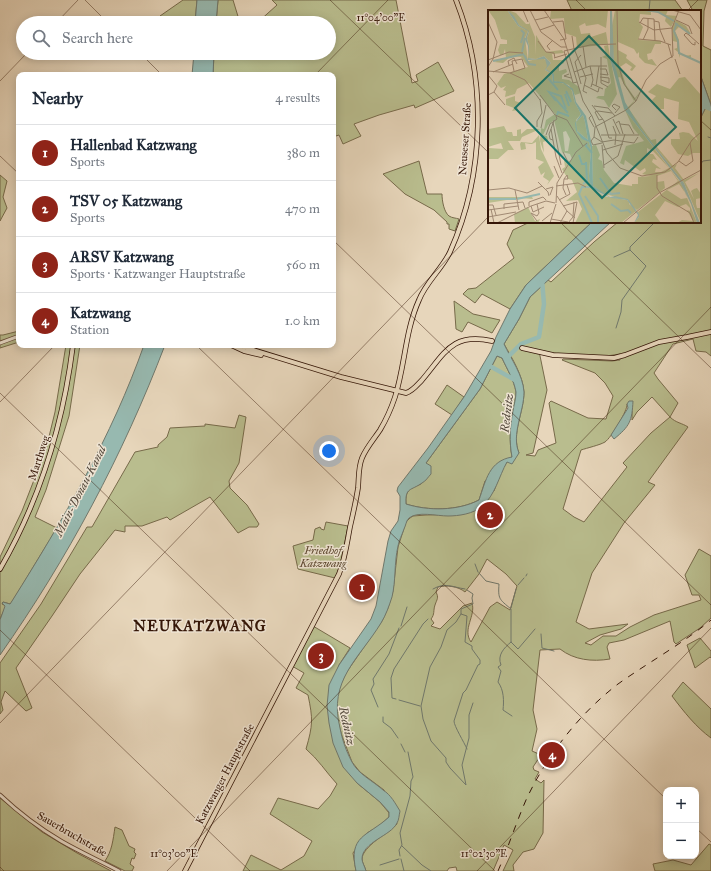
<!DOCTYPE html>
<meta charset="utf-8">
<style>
body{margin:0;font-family:"IM FELL Great Primer",serif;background:#f2f2f3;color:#1f2937}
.controls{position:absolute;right:12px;bottom:12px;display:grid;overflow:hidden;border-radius:8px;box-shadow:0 2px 10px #0003}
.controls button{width:36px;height:36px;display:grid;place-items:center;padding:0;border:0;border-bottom:1px solid #e0e1e3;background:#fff;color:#1f2937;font:20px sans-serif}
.you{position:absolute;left:329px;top:451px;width:14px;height:14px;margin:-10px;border:3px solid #fff;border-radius:50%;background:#1a73e8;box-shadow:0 0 0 6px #1a73e833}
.badge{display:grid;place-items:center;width:26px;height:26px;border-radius:50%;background:#8f2418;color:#fff;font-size:13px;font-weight:700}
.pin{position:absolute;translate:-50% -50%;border:2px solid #fff;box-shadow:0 1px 4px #0006}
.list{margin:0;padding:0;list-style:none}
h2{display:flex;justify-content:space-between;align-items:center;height:52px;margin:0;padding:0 16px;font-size:17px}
h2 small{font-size:13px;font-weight:400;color:#747a83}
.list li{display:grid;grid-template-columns:26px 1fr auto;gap:12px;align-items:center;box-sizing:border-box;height:56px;padding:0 16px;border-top:1px solid #e0e1e3}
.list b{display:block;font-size:15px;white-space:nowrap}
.list p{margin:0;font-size:13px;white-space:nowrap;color:#747a83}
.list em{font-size:13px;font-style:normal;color:#747a83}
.icon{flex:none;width:22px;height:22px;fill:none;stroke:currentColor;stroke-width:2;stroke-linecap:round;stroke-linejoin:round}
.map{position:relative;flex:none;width:711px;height:871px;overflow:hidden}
.search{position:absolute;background:#fff;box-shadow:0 2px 10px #0003;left:16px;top:16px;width:320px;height:44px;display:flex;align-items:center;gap:10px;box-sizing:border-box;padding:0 14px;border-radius:22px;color:#747a83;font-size:15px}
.panel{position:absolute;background:#fff;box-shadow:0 2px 10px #0003;left:16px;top:72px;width:320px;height:276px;border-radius:8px}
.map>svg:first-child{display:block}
.green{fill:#b9bd8e;stroke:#776a4a;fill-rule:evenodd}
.water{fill:#97b9b0;stroke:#70786c;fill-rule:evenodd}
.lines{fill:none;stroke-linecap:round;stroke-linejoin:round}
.stream{stroke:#70786c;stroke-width:1}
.river{stroke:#97b9b0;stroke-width:4.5}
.minor-casing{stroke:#624634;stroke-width:4.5}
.major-casing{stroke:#351607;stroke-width:5.5}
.minor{stroke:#efe4d3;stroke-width:3}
.major{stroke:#e7d6bb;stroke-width:4}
.rail{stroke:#351607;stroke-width:1;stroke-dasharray:7 7;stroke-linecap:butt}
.ticks{fill:none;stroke:#351607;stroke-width:1;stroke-opacity:0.45}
.labels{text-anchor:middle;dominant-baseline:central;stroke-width:3;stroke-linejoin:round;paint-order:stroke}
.street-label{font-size:11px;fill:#351607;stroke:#efe4d3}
.park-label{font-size:11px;font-style:italic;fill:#5d4830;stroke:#efe4d3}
.water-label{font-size:12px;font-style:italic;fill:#52473a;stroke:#efe4d3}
.district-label{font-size:15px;font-weight:bold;letter-spacing:1px;fill:#351607;stroke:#efe4d3}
.inset-river{fill:none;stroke:#97b9b0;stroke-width:2}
.inset-road{fill:none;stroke:#a08973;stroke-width:1}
.view{fill:#0f766e;fill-opacity:0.15;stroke:#0f766e;stroke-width:2}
.inset-edge{fill:none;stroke:#351607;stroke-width:2}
.ticks-label{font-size:10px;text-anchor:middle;fill:#351607;stroke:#efe4d3;stroke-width:3;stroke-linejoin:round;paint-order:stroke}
</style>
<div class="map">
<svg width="711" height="871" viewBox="0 0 711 871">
<rect width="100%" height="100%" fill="#e7d6bb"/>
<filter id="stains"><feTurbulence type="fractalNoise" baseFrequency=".005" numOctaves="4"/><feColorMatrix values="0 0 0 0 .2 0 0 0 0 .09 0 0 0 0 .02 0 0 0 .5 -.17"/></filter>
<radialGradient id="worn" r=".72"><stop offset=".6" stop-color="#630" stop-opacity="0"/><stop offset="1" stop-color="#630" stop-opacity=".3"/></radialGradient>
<g class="green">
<polygon points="183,0 197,0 195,23 168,23 160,16"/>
<polygon points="218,0 233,0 240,23 216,23"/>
<polygon points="272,0 396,0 412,83 418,81 416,75 438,62 454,91 415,108 414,105 379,115 354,124 361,136 343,144 339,135 333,137 333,75 213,75 214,53 329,53 329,23 257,23 277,5"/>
<polygon points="567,0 675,0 683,11 572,11"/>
<polygon points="687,0 707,0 704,11 703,46 711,50 711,105 700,74 700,11 693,11"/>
<path d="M706,107L711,108V356L706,352L696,351L693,339L673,344L654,373L658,379L678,403L670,417C676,423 682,423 688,427L648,482L655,485L624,523L592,573L576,622L589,629L628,624L621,629L600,635L585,643L591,645L603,636H616L630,627L654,615L701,600L699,595H692L685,575L699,549L711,556V618L700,628L676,644L674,642L670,621L624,640L609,643L607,647L610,659C592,662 574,660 560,649L540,650L533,710L537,729L532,751L541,755L533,767L534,770L539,772L535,779L541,783L544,780L543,833L534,849L523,852L513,865L514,871H503L513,850L504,845L493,871H457L456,867L449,868L447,871H366C365,867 362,863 362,859C362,847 389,832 397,824L384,790L360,772L352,762L342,736L337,718L336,701L340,686L346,673L382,621L388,608L393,591L398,547L406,522L410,518L413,516L426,515L461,514L494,491L501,471L507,462L519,453C511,434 524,412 524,392C523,376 512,358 504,344L519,319L530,297L548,280L551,282L594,242L618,222H700V119ZM539,351C565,355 594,359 620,354V360L612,361L563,359L562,360L595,373L605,383L613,396L606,419L588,418L551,401L549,403L556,443L538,450L535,456L526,455L533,453L547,390ZM652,397L670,417L651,433L623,463L627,467L584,522L574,517L563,509L581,450C587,448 600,445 605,442C611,438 628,410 627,404L632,411V420L637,412ZM487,559L506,574L517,586L510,610L497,602L490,607L471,642C462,629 476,616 472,603L463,606L440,629L431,626L434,623L431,619C435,614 433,611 435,605C437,599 439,598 436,592L438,587C446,585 458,586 465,592L479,574Z"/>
<path d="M419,161L427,194H442C442,201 444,212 449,216C452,218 456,218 459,219L455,231L449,229V224H447V222L434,210L405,194L383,174Z"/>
<polygon points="0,175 7,181 3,197 7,208 0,221"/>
<polygon points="530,222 592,222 526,285 510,309 482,294 475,303 463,294 468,289 476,288 514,258 507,244 513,230"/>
<polygon points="454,301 473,314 500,320 492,333 468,322 462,332 456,329"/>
<polygon points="19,331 19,342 0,348 0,335 3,335"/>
<polygon points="66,345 80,345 69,416 46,490 35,517 57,528 12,602 10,604 3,602 2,604 6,606 0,619 0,557 22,511 46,449 55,412"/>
<path d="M497,356L502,358C507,369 514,380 516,392C516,399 514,404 513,411C510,426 509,441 512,457L485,481L479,500C458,511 428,511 406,504C405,490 409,489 421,484L426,463L480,389Z"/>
<polygon points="447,385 464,397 452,415 435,404"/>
<polygon points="239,415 246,417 239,463 229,481 230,488 247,505 259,524 257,527 249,527 238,533 210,497 170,520 167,517 142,526 125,526 125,532 115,530 80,574 52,616 16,668 32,708 26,711 5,691 1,702 3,710 0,714 0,663 41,604 87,527 92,527 135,452 158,447 158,445 167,437 170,428 205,426 205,424 235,428"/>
<polygon points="326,522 348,526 340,566 335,578 298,569 293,546 313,540 315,529 320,527 321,529 324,530"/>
<path d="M313,626L350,648L339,665L327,706L357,783L380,802L389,813V817L379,826L367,833L353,853L356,871H243L251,855L281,870L304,856L312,841L270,814L278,798L318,809L330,796L337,784C326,772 318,759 306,749C313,725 313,719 308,695L296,688L304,673L292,666Z"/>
<polygon points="700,638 711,651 711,658 710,657 695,668 687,645"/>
<path d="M683,682L711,709V738C696,727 684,712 672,696Z"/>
<polygon points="0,798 42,832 77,853 111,871 0,871"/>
<path d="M115,827L122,830L129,846L135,849L134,852L136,854L134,859L132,858L130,864L134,867L132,871H125L105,861C112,851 113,840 115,827Z"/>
<polygon points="709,844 711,845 711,871 655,871 653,864 673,860 691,865"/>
</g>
<g class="water">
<polygon points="197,0 218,0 216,23 195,23"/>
<polygon points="194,53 214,53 213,75 192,75"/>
<polygon points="700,74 711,105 711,108 706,107 700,119"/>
<path d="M592,222H611L530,297L519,319L504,344C511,359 523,375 524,392C524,412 511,434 519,453L512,464L507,462C499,476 495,496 482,506C474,514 458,516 448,516C437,516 417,511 409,518C406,521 406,525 404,529C402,535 399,540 398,546C394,563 396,581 392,597C389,606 386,615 381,623C359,659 328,680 340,728C342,739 346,751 352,762C358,774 373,781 383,790C391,795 395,803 400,811C399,815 399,820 397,823C391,836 362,842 362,859C362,862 365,867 366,871H356C348,835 367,837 389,817V812L380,802L357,783L343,767L333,743L329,723L327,706L329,685L339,665L371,619L376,606L388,541L391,531L398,521L400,510V496L397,491L398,487L428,448L464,397L491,351L496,337L510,309L526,285ZM497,356L502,358C507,369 514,380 516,392C516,399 514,404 513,411C510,426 509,441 512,457C489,461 486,480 479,500C458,511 428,511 406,504C405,487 411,491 422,483C426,481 428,477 431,474V466L426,463L480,389Z"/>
<path d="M144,345H165C123,455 68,558 0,655V620L5,606L2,603L3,602L10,604L12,601C63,520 112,436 144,345Z"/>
<path d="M629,401H633C632,421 630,426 614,439L611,435L628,408L627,404Z"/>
</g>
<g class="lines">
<g class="stream">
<polyline points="649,11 650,0"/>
<polyline points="708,137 711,138"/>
<polyline points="700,165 703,161 711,160"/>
<polyline points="614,257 630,250 630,247 655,222"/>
<polyline points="616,328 621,312 622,300 646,266 630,250"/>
<polyline points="475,564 478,572"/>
<path d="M479,573L486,581L499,584C498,599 499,599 511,609V642L518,649L535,629"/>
<polyline points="526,576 527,574"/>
<polyline points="518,585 524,578"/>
<path d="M433,589C445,582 452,587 465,589"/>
<polyline points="511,608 516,589"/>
<polyline points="461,614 456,622 447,630 441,647 430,667 421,706 423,719 431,741 446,758 446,762 450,768 466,785 462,765 469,738 469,715 473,703"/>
<polyline points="401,626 407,607"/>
<polyline points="541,634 542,648 554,651"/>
<path d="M511,642C504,648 497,655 501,665L498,667L501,671L498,682C504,690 504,701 503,710L512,716"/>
<polyline points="396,699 392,698 391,678 394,669 423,624 428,619"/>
<polyline points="399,700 420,706"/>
<polyline points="378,707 371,690 374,684 373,679 389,654 399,628"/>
<polyline points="383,717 383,722 391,728 398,738"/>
<polyline points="401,744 405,752"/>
<path d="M467,749C464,742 454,726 454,721L463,693L466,690L478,665L480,664V660L472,649V646L465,642L467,616L461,614V609L473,604L472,598L473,594L467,590"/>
<polyline points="402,846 422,865 431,871"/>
<polyline points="400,856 399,850 402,845 400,833 410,796 411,781 413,777 408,752"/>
<polyline points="401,859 404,871"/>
<polyline points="380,865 399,859"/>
</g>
<g class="river">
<polyline points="703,106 711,109"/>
<polyline points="507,358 521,344 539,337 544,304 542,280"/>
<polyline points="488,365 515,380"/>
</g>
<g class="minor-casing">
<g id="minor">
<polyline points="0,343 19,336"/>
<path d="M0,795C19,813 39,828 61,841C80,852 100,861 119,871"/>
</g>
</g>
<g class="major-casing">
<g id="major">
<polyline points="231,345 244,351 261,355"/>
<path d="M237,345L341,377L406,393C413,391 417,385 422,380C445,353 452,332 492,341"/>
<polyline points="522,348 553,355 614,358 625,355 659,342 687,337 711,332"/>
<path d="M0,569C40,500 63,425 73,345"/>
<path d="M185,871L339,574C345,559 347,543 350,527C353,514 356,501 358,488C359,478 358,468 362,458C366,448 374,439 380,430C386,420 391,409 395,397C405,366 405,331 419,300C426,282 442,269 450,252C485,174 487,79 456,0"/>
</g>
</g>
<use href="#minor" class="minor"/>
<use href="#major" class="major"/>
<path class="rail" d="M498,871C508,848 516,823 526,800C547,755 579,714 618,684C649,662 682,644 711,620"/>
</g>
<path class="ticks" d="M85,0L108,23M330,0L489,153M576,0L587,11M687,11L698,0M56,23L78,0M140,53L162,75M315,75L388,0M0,81L27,53M700,120L711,130M0,156L19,174M560,222L711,368M333,240L711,605M196,345L666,799M0,393L495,871M0,402L55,345M0,630L250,871M0,723L489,216M696,828L711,842M0,867L4,871M167,871L711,307M477,871L711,628"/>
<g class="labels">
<g class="street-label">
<text transform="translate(465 139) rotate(-86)">Neuseser Straße</text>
<text transform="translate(39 458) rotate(-72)">Marthweg</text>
<text transform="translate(225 774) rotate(-62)">Katzwanger Hauptstraße</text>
<text transform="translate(72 834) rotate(30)">Sauerbruchstraße</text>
</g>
<g class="park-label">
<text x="323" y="550">Friedhof<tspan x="323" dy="13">Katzwang</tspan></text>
</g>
<g class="water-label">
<text transform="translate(507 413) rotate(-83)">Rednitz</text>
<text transform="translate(80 491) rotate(-63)">Main-Donau-Kanal</text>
<text transform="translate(347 726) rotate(78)">Rednitz</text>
</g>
<g class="district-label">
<text x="200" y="626">NEUKATZWANG</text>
</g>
</g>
<g transform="translate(488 10)">
<rect width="213" height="213" fill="#e7d6bb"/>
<path d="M0,0H19L30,16L40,21L37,28L40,51L54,48L60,51L62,54L57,60L64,64L65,73H75L83,78L87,93L93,104L88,110L89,122L101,132L103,139L101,164L103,177L115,186L139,190L148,201L133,213H87L94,199L90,190L78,191L89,182L84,170L80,169L74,159L77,157L76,150L82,151L84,149L82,144L74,142L66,110L60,115L55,125L59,126L60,130L55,132L56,143L52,131L53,118L56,119L58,110L67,104L41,73L29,79L27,84L17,87L18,81L15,80L18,76L13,78L9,74L16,64L40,57L33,47L23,46L15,53L6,52L18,48L17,39L15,45H12L10,40L12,34H19V30L13,29L7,10ZM78,121L82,129L80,141H77L75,122ZM20,0L28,3L38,14H41V12L47,27V45L48,25L58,42L74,40L76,43L64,44L65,50H75L76,53L71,55V61L78,59L79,62L74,65V69L81,70L91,77L93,83L87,85L81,75L66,71V66L58,59L63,53L56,46L48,49L40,48L41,36L39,28L41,22L31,15ZM63,0H120L118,18L110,14L98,16L97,13L91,16L93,24L102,23L103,27L118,22L120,34L89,38L88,27L77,23L76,8L62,9ZM127,0H180L178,5L189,6L183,17L177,11L178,7L171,2L163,1V5L152,4L151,12L155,17L150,30L173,31V34H167L163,43L159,44L160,50L164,49L169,56L157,53L151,47V42L149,44L146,39L130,32V40L139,45L138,48L148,56L144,61L142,60L144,57L138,53L132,57L138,75L147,88L155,78L141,99L160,126L163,130L168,129L169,137L185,156L189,154L187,158L196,170L211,163L197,172L206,189L203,181L206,179L209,178L213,184V188L208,189V194L209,198H213V213L196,173L153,119L139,98L146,91L132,67L129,68L126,52L123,21ZM188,10L198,16L203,24L191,17L187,21L191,30V42L197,46L203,45V48L192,44V48L190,42L186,39L189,38V32L185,31L184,17ZM120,35L129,84L121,98L116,90L108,88L110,86H116L117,79L123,73L119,49L114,47L118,45L116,36ZM197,67L213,85V143H205L200,146L190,144L183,134V129H192L191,123L195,122L201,123L210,131L201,112L190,109L191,92L176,88V99H169L164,90L168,86L160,82L169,74L182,79L191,68ZM27,86V91L33,93L29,96L30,100L24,101L26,98L18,95V89ZM137,100L194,175L209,213H189L194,210L205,211L199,200L202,201V198L198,194L190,197L177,191L167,205L173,213H164V210V213H146L151,207L150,202L190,171L183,161L169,166V172L176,171L177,178L149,200L141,194V190L116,184L105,176L104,136L108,135L112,145L110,149L114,151L116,160L126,173L144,176V174H150V167L163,166L154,164L158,161L157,158L152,161L137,150L136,155L132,153L138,136L156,131L145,118ZM159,138L165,141L181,158L173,162H167L168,158L173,159L164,152L165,149L169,150L165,144H159ZM191,174L198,184L199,188L193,189L179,180ZM95,105L97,112L100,130L89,121L88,112ZM16,116L19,122H24L25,126H29V120L33,119V124L39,119H52L34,127L32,131H20L26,140H20L10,149H0L1,138L15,139L13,133L0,137L1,119ZM51,125L53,139L66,166L59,175L61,171L55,167L57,162L53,165L50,157L56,152L48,149V132L44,134H42L37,133L38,139L33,140L32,134L33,132L44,133ZM0,187H44L45,189L32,188L0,193ZM40,197L47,211L52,209L50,213H27L26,204Z" fill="#b9bd8e" fill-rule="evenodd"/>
<path d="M19,0L26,6L31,15L41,21L39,28L41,36L40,48L48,49L56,46L63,53L58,59L66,64V71L75,72L85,79L88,92L98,106L104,136L105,176L122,187L127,186L140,189L151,204V207L146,213L150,205L139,190L123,188L103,178L101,166L103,139L101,132L94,129L88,121L87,113L93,104L87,93L84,80L75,73H65L64,64L57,60L59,56L57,49L40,50V36L37,29L40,21L30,16ZM95,105L97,112L100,130L89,121L88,112ZM122,0H124L126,52L137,92L153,119L196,173L212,213H209L203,194L191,170L136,99L122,49Z" fill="#97b9b0" fill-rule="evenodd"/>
<path class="inset-river" d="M157,0L170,2L186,11M187,13L202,24M189,13L186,21L190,31M33,20L36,23L33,33M190,31L191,43L213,53M34,42L37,28M36,45L41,54L48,55M5,51L36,44M60,68L70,80M78,81L83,92M77,84L81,96M65,86L80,103M68,91L61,82L73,86L78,99M69,105L70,102L81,106M99,133L98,136L104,143M91,145L94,154H97M112,168L123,184L132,183M95,174L99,171L98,152M97,186L110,206V213M0,189H28M29,189L52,184M123,194L133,201L140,200L143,203M104,213L91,184L94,177H104"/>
<path class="inset-road" d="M35,0L40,12M42,0L53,22L73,37H78M56,0L76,29L95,91L104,106L119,143L132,158L154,166L177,162L190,152L204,130L213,122M184,0L202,5L213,20M47,10L60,7M188,10L201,16L204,24M166,11L171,12L172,20M0,12L9,32L5,49L0,57M65,12L75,11L78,29L72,30M151,12L166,20L184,18M152,13L155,8L166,9L167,31M52,20L66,15M172,20L177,32M201,25L198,23L196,25L204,34L207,35V32M201,25L211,34M84,26L86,39M150,29L172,31L183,35M155,30L160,19V9M50,31L58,42L66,43L67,48M180,34L184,48M95,36L98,57M62,40L59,36L65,30M87,41L98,68L95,81L99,83M113,47V73L120,77M66,48L79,44M187,49L192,64M0,50L21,42L35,43M21,55L20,51L26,48L29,54M102,56L105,70L103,77M0,61L22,63L37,70L52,90M5,62L25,54M86,62L102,56H119M22,63L37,58L34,49L24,51L26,61M81,64L76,66L83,68M112,64L120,65L118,59H112M92,67L105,64M112,67L121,68V73L113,70M89,72L85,73L76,41L102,35L128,34M93,74L87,52L93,45M104,74L115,79M96,75L110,82L111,78M108,76L111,56M6,82L17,95M0,85L6,82L9,76L0,65M52,85L67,105L79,110L95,136M148,91L158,70L172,54L185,46L184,18L191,0M104,95L116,111L121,128H124M106,96L120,98L127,106M110,101L107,102L111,110L115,109M110,101L124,103M127,103L132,97L126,94L124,96L128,100M104,105L101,108L106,117M125,109L132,124M66,110L63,119L68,147L74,163M65,112L73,155M128,113L131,111L135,124M132,114L141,115L146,124M125,116L128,124L127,135M49,117V111L54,103L52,89M53,118L58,95M63,119L61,124L62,129L65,130M58,125L62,114L69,109L68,106M113,125H151M106,127L114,132L126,130L146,133L150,127M103,131L105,135L114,133M103,131L106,127L107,117L138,100L148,91L136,74L130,54L129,0M114,135L116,158M115,140L135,134M75,142L81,154M191,151L198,156L205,151L202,133M116,155L130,146L137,124M66,156L71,168M79,165L80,169H76ZM169,165V178L174,186L202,203L206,213M76,169L75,178L78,185M50,172L60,182L61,186M68,176L90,173L98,177M58,179L65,177L62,185M0,180L21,178L39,183L54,176M27,180L31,200M69,186L79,201L87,208M71,190L82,184L79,175M68,193L69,173L88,142L99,133M0,195H5L8,205M41,196V192L55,187L58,190M43,196L45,202L56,197M75,196L89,192L85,213M3,199L6,213M16,199V194L35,192L37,198M0,200L30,196M49,206L43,203L49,211M49,206L51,203L49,194M0,207L28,202M63,209L80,212M54,211L64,203M9,213L43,196L58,191L67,193M62,213L68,194M72,213L79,201M80,213L85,207L86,192M135,213L171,183L213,160"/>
<path class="view" d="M101,26L188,117L114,188L27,98Z"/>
<rect width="213" height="213" class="inset-edge"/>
</g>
<g class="ticks-label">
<text x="381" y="21">11°04'00"E</text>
<text x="174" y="857">11°03'00"E</text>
<text x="484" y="857">11°02'30"E</text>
</g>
<rect width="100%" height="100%" filter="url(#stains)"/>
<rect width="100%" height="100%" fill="url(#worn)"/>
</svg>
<div class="controls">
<button>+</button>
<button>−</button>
</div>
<div class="you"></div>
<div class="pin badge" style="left:362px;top:587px">1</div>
<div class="pin badge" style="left:490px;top:515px">2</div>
<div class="pin badge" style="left:321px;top:656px">3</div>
<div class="pin badge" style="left:552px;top:755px">4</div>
<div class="search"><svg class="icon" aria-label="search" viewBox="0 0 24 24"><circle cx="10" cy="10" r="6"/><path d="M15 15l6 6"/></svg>Search here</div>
<section class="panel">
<h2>Nearby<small>4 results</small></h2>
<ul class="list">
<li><span class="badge">1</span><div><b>Hallenbad Katzwang</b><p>Sports</p></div><em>380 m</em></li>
<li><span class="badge">2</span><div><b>TSV 05 Katzwang</b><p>Sports</p></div><em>470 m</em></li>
<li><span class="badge">3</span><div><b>ARSV Katzwang</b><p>Sports · Katzwanger Hauptstraße</p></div><em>560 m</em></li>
<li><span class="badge">4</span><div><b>Katzwang</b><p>Station</p></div><em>1.0 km</em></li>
</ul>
</section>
</div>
